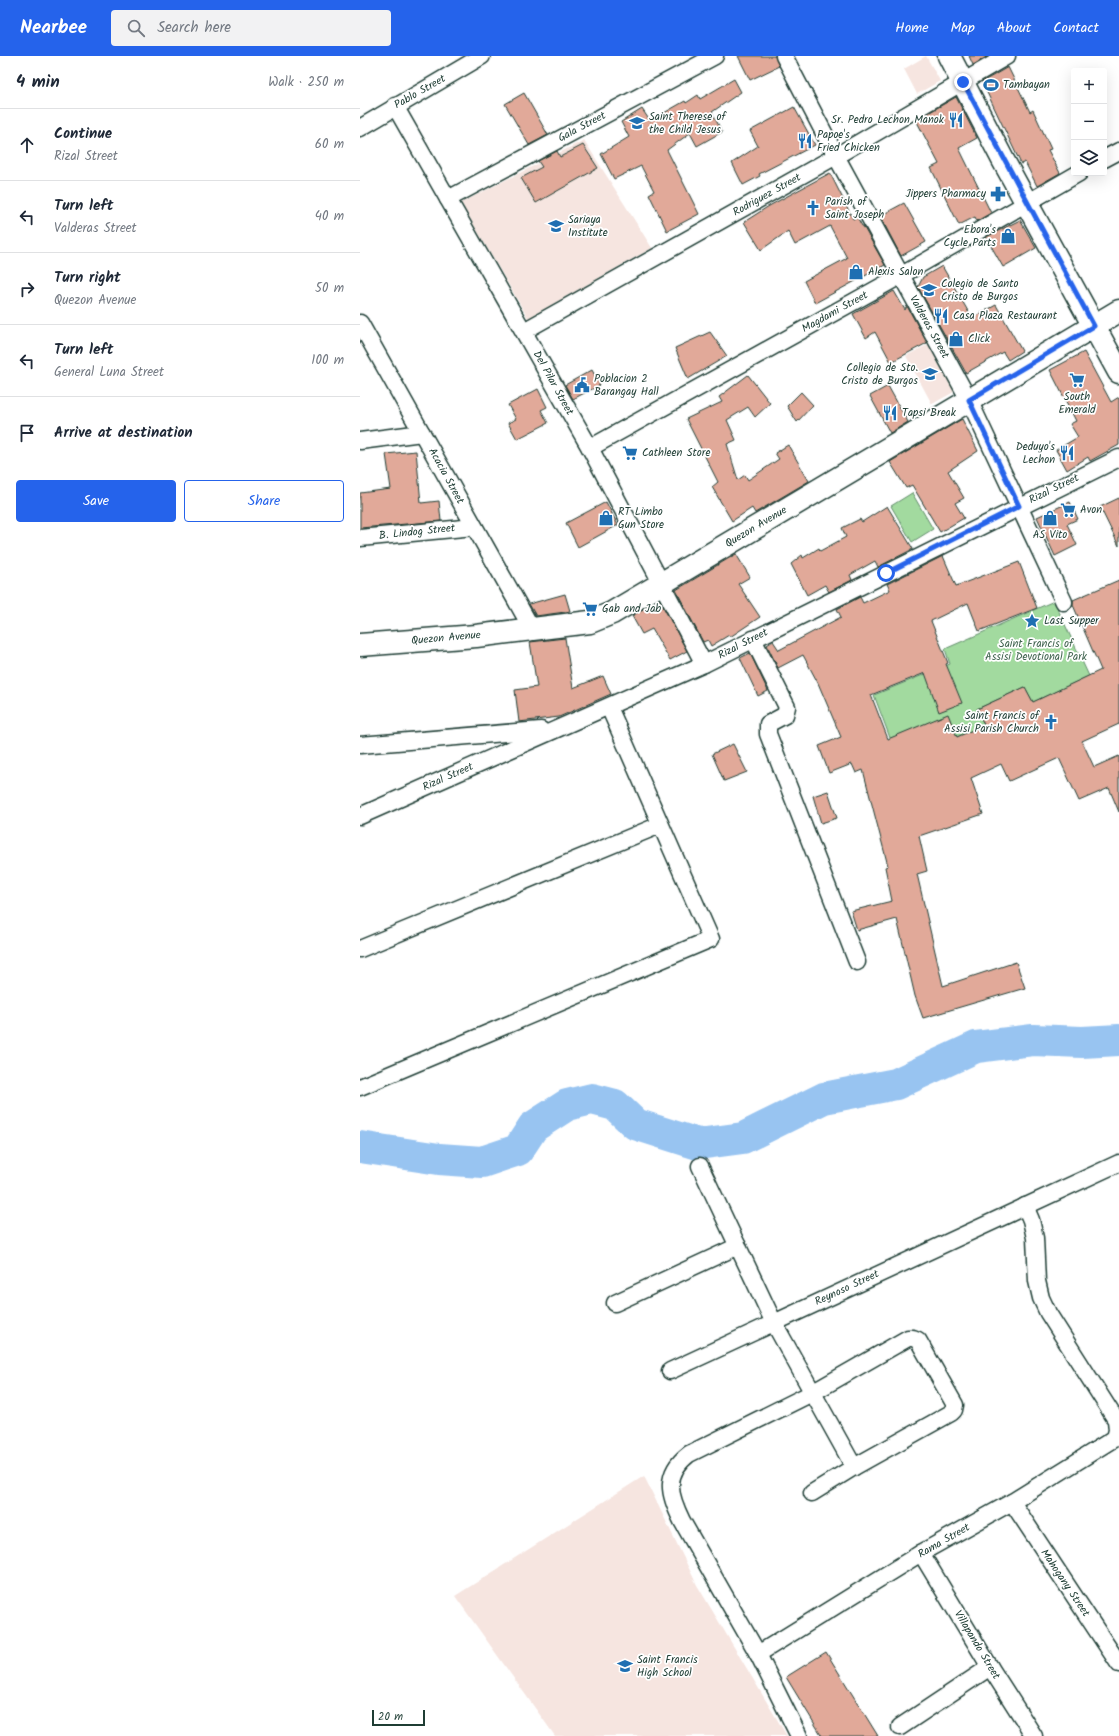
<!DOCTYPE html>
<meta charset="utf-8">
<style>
body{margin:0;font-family:Kalam,sans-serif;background:#f2f2f3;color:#1f2937}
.controls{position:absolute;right:12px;top:12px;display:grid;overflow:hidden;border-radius:4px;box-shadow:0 4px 16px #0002}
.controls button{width:36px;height:36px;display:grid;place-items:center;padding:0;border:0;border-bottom:1px solid #e0e1e3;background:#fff;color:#1f2937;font:20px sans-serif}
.scale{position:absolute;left:12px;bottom:10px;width:53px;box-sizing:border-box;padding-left:4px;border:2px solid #1f3d34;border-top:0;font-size:11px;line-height:14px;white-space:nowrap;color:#1f3d34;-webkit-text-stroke:3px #fff;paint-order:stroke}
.stop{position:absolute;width:12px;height:12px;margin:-9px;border:3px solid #2563eb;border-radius:50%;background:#fff}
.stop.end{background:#2563eb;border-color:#fff;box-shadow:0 1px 4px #0008}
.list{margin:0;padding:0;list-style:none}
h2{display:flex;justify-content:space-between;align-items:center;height:52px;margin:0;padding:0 16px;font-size:17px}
h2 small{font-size:13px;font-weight:400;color:#747a83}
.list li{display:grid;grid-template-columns:26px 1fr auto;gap:12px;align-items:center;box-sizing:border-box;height:72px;padding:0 16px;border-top:1px solid #e0e1e3}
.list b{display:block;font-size:15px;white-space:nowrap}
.list p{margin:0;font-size:13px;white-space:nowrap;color:#747a83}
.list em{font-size:13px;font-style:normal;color:#747a83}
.actions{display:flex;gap:8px;padding:12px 16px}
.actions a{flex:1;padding:9px 0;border:1px solid #2563eb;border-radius:4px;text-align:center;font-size:14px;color:#2563eb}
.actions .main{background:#2563eb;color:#fff}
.icon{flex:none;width:22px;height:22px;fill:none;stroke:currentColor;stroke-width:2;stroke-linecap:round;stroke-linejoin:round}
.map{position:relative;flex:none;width:759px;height:1680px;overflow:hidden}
header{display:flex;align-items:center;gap:24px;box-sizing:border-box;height:56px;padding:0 20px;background:#2563eb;color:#fff}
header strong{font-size:19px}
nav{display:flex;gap:22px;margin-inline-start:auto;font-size:14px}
.search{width:280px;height:36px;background:#f2f2f3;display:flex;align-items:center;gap:10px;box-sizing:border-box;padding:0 14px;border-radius:4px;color:#747a83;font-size:15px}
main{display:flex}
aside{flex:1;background:#fff}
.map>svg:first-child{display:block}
.built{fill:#f6e5e0}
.green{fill:#a2da9f;stroke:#608c6a}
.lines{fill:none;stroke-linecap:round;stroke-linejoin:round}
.river{stroke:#98c4f1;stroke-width:32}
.building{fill:#e1a999;stroke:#1f3d34}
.street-casing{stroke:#1f3d34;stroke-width:19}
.secondary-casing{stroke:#1f3d34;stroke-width:25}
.primary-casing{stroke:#1f3d34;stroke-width:25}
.street{stroke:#fff;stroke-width:16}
.secondary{stroke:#fff;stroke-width:22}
.primary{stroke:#fff;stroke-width:22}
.route{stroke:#2563eb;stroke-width:5}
.labels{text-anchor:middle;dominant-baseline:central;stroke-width:3.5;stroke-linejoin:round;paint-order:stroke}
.poi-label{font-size:11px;fill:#1f3d34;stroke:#fff;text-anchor:start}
.street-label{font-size:11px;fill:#1f3d34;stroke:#fff}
.park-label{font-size:11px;fill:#40644f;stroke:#fff}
</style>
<header>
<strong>Nearbee</strong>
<div class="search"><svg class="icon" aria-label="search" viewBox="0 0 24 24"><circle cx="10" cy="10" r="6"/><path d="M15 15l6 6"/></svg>Search here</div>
<nav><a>Home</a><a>Map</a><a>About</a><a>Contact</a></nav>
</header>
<main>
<aside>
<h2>4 min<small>Walk · 250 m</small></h2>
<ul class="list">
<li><svg class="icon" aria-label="ahead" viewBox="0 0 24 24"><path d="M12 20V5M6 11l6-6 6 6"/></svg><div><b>Continue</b><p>Rizal Street</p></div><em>60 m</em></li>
<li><svg class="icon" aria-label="left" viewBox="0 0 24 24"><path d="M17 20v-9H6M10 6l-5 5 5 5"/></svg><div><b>Turn left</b><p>Valderas Street</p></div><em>40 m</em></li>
<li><svg class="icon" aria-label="right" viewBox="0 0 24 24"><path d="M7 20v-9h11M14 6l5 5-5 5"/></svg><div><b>Turn right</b><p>Quezon Avenue</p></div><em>50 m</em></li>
<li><svg class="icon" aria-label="left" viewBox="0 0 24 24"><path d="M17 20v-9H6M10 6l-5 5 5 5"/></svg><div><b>Turn left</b><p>General Luna Street</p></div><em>100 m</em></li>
<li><svg class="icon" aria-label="arrive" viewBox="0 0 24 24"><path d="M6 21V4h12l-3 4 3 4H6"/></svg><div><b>Arrive at destination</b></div></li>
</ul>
<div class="actions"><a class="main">Save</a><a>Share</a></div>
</aside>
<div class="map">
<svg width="759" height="1680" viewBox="0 0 759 1680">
<rect width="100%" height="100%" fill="#fff"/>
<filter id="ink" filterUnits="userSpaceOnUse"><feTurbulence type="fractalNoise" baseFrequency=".025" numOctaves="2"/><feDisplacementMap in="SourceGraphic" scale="8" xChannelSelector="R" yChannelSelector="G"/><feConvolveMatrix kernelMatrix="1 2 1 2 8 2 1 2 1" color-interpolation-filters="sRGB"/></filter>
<g filter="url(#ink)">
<g class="built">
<polygon points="566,0 580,25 557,38 544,13"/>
<polygon points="224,84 292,192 168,262 101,147"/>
<polygon points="569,288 594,336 572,348 546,300"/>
<polygon points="284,1420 337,1529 427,1680 195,1680 95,1540"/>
</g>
<g class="green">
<polygon points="552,437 573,473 552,486 531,450"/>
<polygon points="694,545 729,620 673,646 665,631 617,653 624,669 539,706 514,639 590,608 585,593"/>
</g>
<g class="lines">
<polyline class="river" points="0,1091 79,1103 122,1106 158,1094 173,1071 207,1049 232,1043 255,1049 275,1068 338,1088 383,1082 464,1042 536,1028 616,991 673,984 722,986 759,984"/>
</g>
<g class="building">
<polygon points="378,0 415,0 419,10 390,24"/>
<polygon points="609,0 628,0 613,9"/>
<polygon points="648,11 670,56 673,54 691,93 688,94 700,117 677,130 665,106 661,108 622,26"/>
<polygon points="374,23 381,36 352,56 362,76 337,90 330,77 307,94 339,158 307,175 289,138 294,135 281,110 254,123 241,98 269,81 261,66 282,53 290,65 325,45 326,47 338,39 340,43"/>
<polygon points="164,37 188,79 169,89 145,48"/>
<polygon points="596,41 617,82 599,92 631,157 617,165 615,161 599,169 571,112 579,108 556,64"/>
<polygon points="434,51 455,89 399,118 400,120 383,129 372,107 398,90 390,75"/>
<polygon points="223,89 238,112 176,147 161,122 182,111 178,105 197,95 200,101"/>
<polygon points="470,117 493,163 497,161 502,170 503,170 525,209 455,247 444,225 487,202 470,170 435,189 428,175 401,194 384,166 409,150"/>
<polygon points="544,147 566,186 541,200 520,160"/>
<polygon points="660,164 676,192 643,211 626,181"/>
<polygon points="582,210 612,262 636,249 662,295 648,304 643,296 606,317 558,231 563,221"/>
<polygon points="534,235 545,254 547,250 567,287 531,306 515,276 506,282 493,258"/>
<polygon points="350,276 367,300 328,323 315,292"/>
<polygon points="724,296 751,346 759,341 759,389 730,405 728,401 707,414 696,394 718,381 710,368 716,365 690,314"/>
<polygon points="232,314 240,329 213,343 205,329"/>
<polygon points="388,319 410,347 395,361 388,351 367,364 376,384 367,388 378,424 385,419 388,424 419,403 415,397 428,389 449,425 395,457 392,452 372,465 352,431 358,426 326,363 362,346 359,341"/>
<polygon points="528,330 548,366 530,377 510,340"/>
<polygon points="178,333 187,351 181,354 188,367 157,383 148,367 156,363 148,349"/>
<polygon points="441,336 453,349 437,366 427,350"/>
<polygon points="602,363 618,395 588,415 604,442 595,447 604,462 580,476 552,429 546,432 530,406"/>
<polygon points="56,395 61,447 79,445 81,465 0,472 0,437 31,433 26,398"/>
<polygon points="759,442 759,490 740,451"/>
<polygon points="246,446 258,469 218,491 206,467"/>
<polygon points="710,446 718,463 707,468 717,489 695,500 677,461"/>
<polygon points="527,450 553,493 518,511 515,505 490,519 492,524 469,536 465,529 447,539 431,508 442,499 443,502 459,492 460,495 486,481 482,472 500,463 502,466"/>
<polygon points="376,498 390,521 378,528 400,561 370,581 369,579 351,590 348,584 343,586 316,534"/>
<polygon points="583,500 596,530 659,506 677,552 619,575 608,547 571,565 588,607 586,608 602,647 579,656 565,617 511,639 528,683 588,658 597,681 624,669 617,653 665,631 673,646 741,614 713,549 713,544 759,524 759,668 722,685 734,711 759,700 759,756 749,732 719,745 699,702 649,725 641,708 611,722 623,758 559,780 567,815 557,818 583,930 656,906 665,932 563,962 555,940 537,863 497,874 491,855 532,845 525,811 528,810 503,714 496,717 492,708 469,717 459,690 481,681 458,627 443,599 418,612 407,589 413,585 419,594 481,561 477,553 500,541 503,547 530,534 527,528"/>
<polygon points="205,538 210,555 205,556 176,560 169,548"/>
<polygon points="299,543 327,595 310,604 292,573 282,578 272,560"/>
<polygon points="205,582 213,632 243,620 251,638 199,661 159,666 155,634 177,631 170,586"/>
<polygon points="390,597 408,635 398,640 380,602"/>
<polygon points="373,688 387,716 364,725 352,698"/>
<polygon points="468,735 477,762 461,767 453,740"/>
<polygon points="466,1596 518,1680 462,1680 426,1621"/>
</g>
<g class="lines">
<g class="street-casing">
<g id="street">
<polyline points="424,0 476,100 609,344 704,546"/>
<polyline points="35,50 230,392 344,608"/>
<polyline points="0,72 122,0"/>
<polyline points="744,103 759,95"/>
<polyline points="88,143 355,0"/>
<polyline points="0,267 172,573"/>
<polyline points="164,275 476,100 647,0"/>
<polyline points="0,385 62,377"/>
<polyline points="230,392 540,220 719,117"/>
<polyline points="0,482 114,471"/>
<polyline points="393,583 427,651 425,659 408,668 408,678 497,906"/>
<polyline points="0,689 181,674"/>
<polyline points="0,760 344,608 759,402"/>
<polyline points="0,893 300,769"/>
<polyline points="0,1031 351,883 249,651"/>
<polyline points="340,1110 414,1267 494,1411"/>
<polyline points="255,1247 378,1190"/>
<polyline points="310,1315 759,1107"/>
<polyline points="652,1446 759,1608"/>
<polyline points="561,1497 630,1611 674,1680"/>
<polyline points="398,1598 561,1497 652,1446 755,1382 757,1374 756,1364 688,1257 681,1242 677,1225 675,1182 671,1164 665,1150"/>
<polyline points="540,1671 630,1611"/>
<path d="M439,1680L398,1598L322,1465C309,1439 303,1418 329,1398L452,1337L548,1282H553L558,1284L595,1349L594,1354L591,1357L494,1411L452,1437"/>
</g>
</g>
<g class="secondary-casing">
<polyline id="secondary" points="0,589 116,580 230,566 252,557 759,255"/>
</g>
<g class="primary-casing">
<polyline id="primary" points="589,0 643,104 759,316"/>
</g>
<use href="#street" class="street"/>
<use href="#secondary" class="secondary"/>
<use href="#primary" class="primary"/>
</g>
</g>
<g class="lines" filter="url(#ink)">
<polyline class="route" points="526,517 659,450 609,344 734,270 603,26"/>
</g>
<defs>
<g id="stadium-bare" transform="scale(1.2)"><path d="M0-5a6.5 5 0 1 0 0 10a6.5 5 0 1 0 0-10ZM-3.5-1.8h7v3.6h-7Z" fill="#1f6fb2" stroke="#fff" stroke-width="2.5" paint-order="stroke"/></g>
<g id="restaurant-bare" transform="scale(1.2)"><path d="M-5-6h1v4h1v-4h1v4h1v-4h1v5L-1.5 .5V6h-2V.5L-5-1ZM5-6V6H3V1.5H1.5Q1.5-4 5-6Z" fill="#1f6fb2" stroke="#fff" stroke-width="2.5" paint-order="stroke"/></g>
<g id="school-bare" transform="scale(1.2)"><path d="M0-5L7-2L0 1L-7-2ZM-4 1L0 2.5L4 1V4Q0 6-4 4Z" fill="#1f6fb2" stroke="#fff" stroke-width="2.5" paint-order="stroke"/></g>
<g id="pharmacy-bare" transform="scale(1.2)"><path d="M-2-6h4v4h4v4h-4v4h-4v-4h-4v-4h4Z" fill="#1f6fb2" stroke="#fff" stroke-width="2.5" paint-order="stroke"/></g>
<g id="church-bare" transform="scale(1.2)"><path d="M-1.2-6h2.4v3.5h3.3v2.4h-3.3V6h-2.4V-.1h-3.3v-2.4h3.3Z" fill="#1f6fb2" stroke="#fff" stroke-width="2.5" paint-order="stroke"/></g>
<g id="university-bare" transform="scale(1.2)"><path d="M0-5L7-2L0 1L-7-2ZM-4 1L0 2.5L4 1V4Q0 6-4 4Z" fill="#1f6fb2" stroke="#fff" stroke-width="2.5" paint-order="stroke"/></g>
<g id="shop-bare" transform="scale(1.2)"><path d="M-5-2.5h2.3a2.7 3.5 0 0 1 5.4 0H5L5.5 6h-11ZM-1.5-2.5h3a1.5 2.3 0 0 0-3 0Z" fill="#1f6fb2" stroke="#fff" stroke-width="2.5" paint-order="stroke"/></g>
<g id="supermarket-bare" transform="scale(1.2)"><path d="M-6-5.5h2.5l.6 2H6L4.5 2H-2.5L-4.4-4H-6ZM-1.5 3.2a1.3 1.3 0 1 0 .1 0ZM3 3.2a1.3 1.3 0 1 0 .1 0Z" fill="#1f6fb2" stroke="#fff" stroke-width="2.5" paint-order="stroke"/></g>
<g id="civic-bare" transform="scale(1.2)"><path d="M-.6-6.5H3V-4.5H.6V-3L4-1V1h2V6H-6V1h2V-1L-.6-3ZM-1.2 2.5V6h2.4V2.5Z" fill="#1f6fb2" stroke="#fff" stroke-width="2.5" paint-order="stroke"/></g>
<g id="sight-bare" transform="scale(1.2)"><path d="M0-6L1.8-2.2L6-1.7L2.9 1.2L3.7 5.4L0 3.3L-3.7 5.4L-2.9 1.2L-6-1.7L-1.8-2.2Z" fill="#1f6fb2" stroke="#fff" stroke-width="2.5" paint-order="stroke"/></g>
</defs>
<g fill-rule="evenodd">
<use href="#stadium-bare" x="631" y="29"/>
<use href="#restaurant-bare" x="596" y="64"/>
<use href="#school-bare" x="277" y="67"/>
<use href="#restaurant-bare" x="445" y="85"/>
<use href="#pharmacy-bare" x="638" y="138"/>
<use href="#church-bare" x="453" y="152"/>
<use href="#university-bare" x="196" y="170"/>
<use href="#shop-bare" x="648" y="180"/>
<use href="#shop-bare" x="496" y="216"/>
<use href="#school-bare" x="569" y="234"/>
<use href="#restaurant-bare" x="581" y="260"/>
<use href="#shop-bare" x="596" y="283"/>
<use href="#university-bare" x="570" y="318"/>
<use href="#supermarket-bare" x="717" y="324"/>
<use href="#civic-bare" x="222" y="329"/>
<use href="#restaurant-bare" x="530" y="357"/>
<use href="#supermarket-bare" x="270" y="397"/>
<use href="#restaurant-bare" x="707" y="397"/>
<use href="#supermarket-bare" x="708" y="454"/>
<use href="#shop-bare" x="246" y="462"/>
<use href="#shop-bare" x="690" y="462"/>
<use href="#supermarket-bare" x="230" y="553"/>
<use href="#sight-bare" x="672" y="565"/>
<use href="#church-bare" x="691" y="666"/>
<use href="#school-bare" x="265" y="1610"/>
</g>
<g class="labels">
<g class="poi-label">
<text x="643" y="29">Tambayan</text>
<text x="289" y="61">Saint Therese of<tspan x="289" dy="13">the Child Jesus</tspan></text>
<text x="584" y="64" text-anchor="end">Sr. Pedro Lechon Manok</text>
<text x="457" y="79">Papoe's<tspan x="457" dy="13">Fried Chicken</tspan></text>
<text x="626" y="138" text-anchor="end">Jippers Pharmacy</text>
<text x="465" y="146">Parish of<tspan x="465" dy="13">Saint Joseph</tspan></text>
<text x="208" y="164">Sariaya<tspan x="208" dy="13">Institute</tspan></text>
<text x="636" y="174" text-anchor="end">Ebora's<tspan x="636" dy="13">Cycle Parts</tspan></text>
<text x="508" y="216">Alexis Salon</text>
<text x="581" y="228">Colegio de Santo<tspan x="581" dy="13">Cristo de Burgos</tspan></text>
<text x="593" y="260">Casa Plaza Restaurant</text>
<text x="608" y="283">Click</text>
<text x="558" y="312" text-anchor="end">Collegio de Sto.<tspan x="558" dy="13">Cristo de Burgos</tspan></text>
<text x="234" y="323">Poblacion 2<tspan x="234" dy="13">Barangay Hall</tspan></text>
<text x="717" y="341" text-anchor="middle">South<tspan x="717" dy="13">Emerald</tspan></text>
<text x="542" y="357">Tapsi Break</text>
<text x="695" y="391" text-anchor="end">Deduyo's<tspan x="695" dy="13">Lechon</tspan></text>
<text x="282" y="397">Cathleen Store</text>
<text x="720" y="454">Avon</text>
<text x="258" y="456">RT Limbo<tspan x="258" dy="13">Gun Store</tspan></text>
<text x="690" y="479" text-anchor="middle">AS Vito</text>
<text x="242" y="553">Gab and Jab</text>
<text x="684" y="565">Last Supper</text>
<text x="679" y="660" text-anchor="end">Saint Francis of<tspan x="679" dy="13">Assisi Parish Church</tspan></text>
<text x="277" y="1604">Saint Francis<tspan x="277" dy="13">High School</tspan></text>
</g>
<g class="street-label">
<text transform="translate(60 36) rotate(-30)">Pablo Street</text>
<text transform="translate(222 71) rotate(-28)">Gala Street</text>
<text transform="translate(407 139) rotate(-29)">Rodriguez Street</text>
<text transform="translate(475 256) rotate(-29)">Magdami Street</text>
<text transform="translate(569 271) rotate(61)">Valderas Street</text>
<text transform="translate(193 327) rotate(61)">Del Pilar Street</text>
<text transform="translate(86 420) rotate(61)">Acacia Street</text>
<text transform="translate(694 433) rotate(-26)">Rizal Street</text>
<text transform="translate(396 471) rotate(-31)">Quezon Avenue</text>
<text transform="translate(57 476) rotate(-6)">B. Lindog Street</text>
<text transform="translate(86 582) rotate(-5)">Quezon Avenue</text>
<text transform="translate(383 588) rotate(-27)">Rizal Street</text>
<text transform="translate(88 721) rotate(-24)">Rizal Street</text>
<text transform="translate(487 1232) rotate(-25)">Reynoso Street</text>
<text transform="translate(584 1485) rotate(-30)">Rama Street</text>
<text transform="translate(705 1527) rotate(56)">Mahogany Street</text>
<text transform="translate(617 1589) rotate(59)">Villapando Street</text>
</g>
<g class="park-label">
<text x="676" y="588">Saint Francis of<tspan x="676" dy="13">Assisi Devotional Park</tspan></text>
</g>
</g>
</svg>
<div class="controls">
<button>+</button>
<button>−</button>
<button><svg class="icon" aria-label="layers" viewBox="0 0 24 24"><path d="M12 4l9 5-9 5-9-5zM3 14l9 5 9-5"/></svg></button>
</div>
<div class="scale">20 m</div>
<div class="stop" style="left:526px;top:517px"></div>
<div class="stop end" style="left:603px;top:26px"></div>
</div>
</main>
